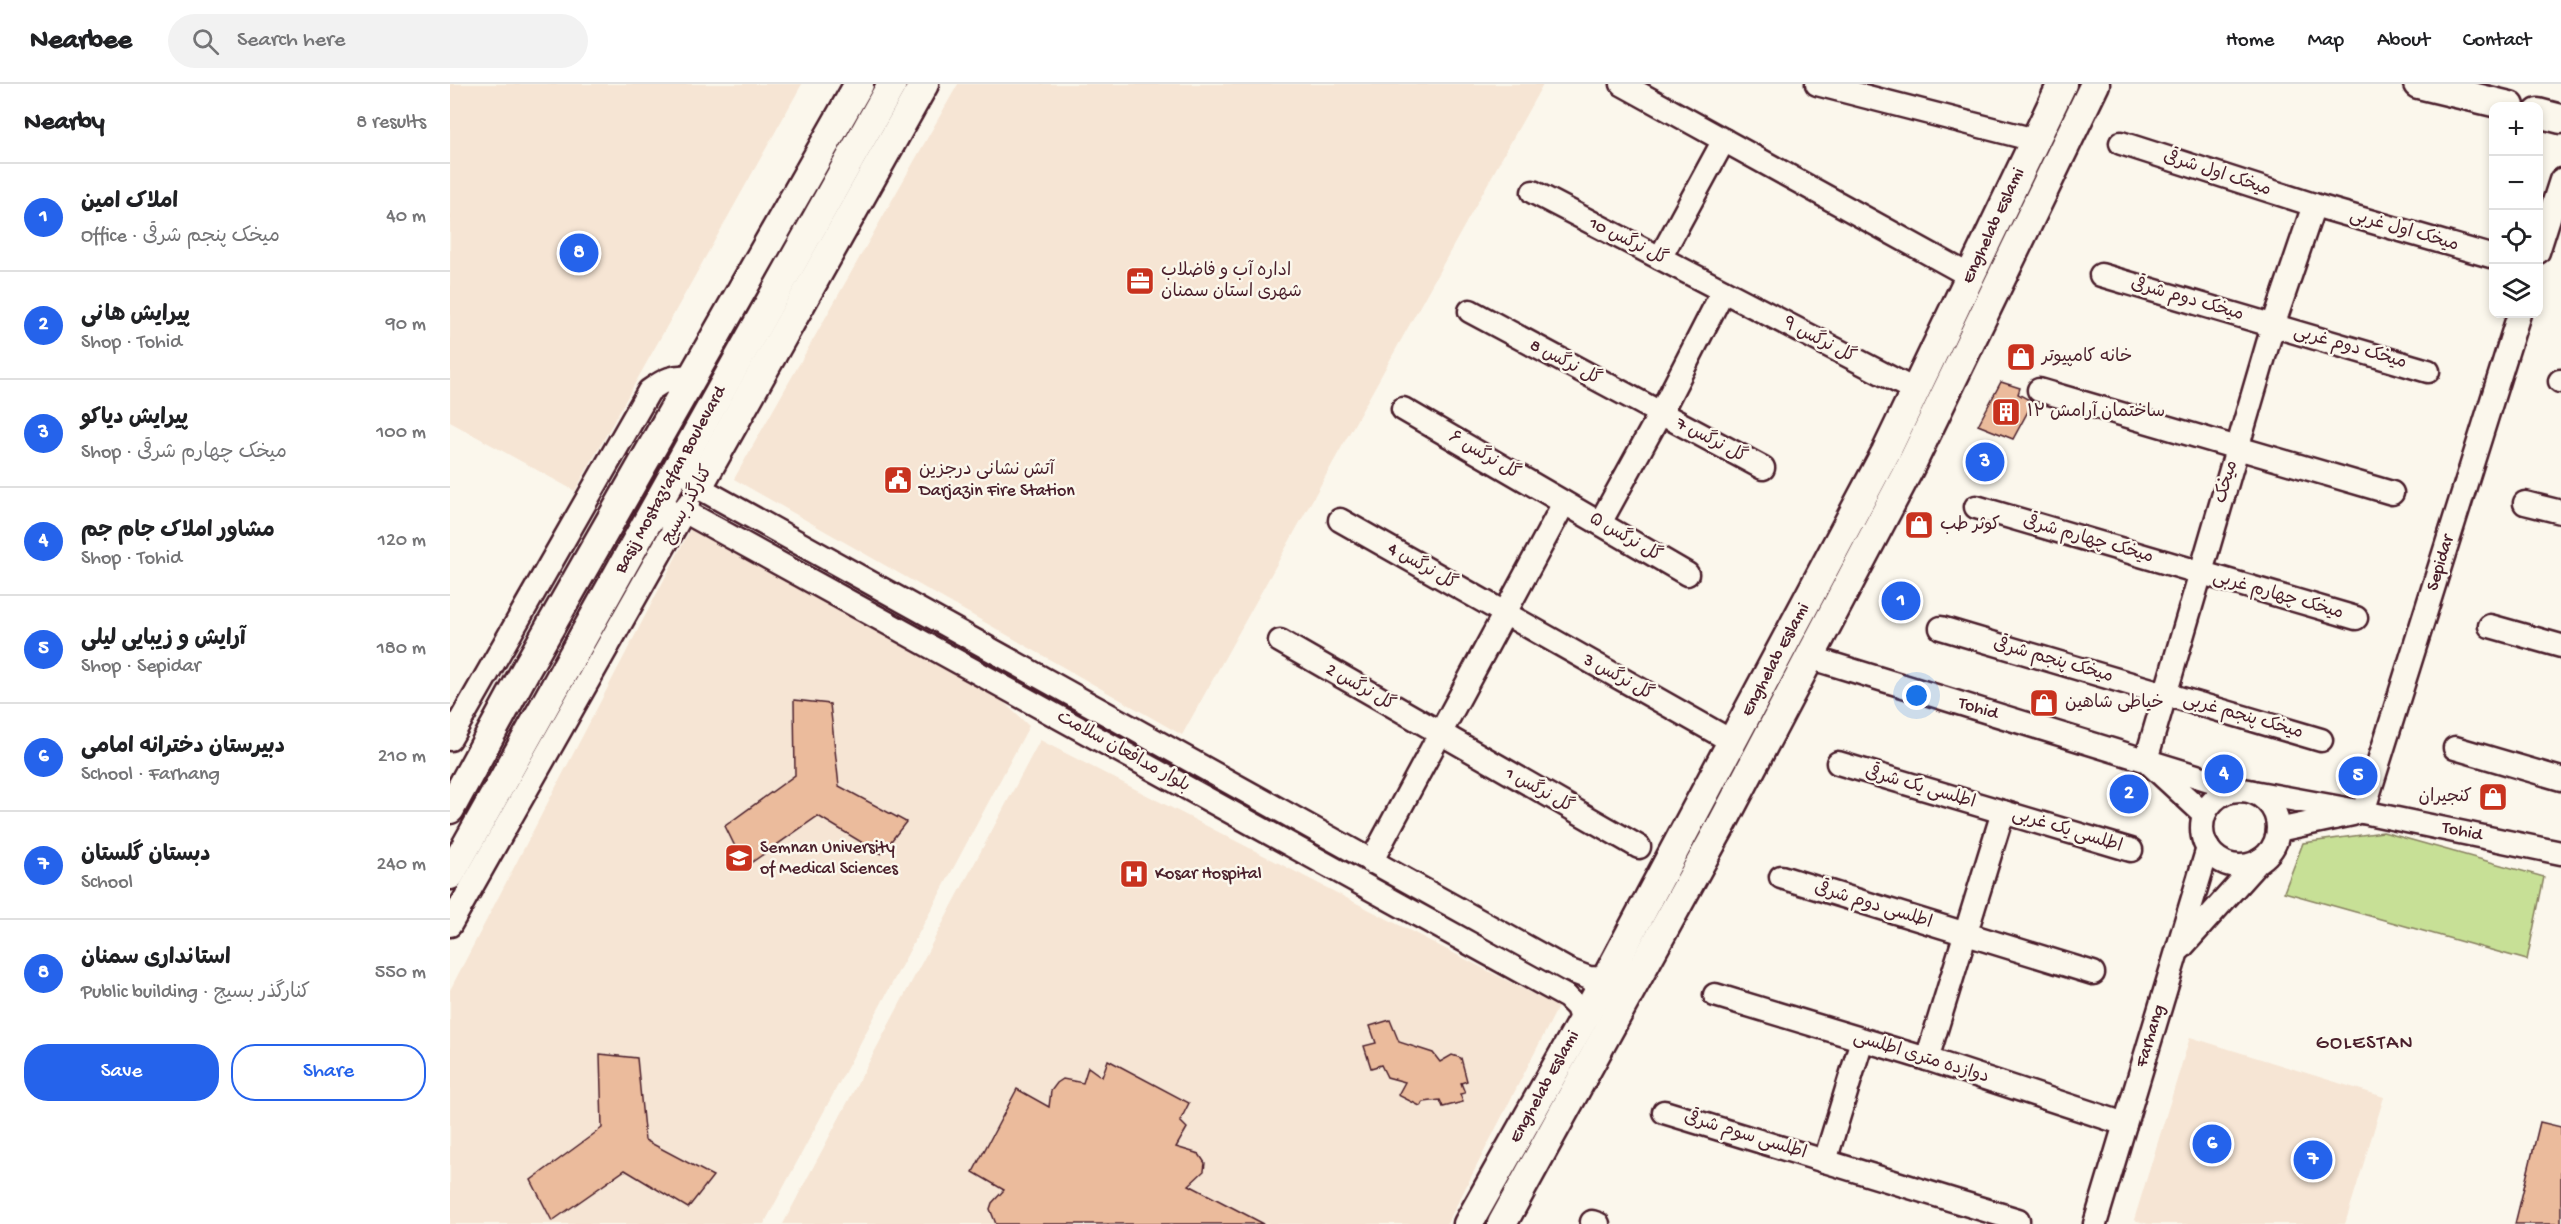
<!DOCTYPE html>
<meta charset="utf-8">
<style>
body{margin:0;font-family:"Gochi Hand","Playpen Sans Arabic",sans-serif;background:#f2f2f2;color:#202124}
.controls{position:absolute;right:18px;top:18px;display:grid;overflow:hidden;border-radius:12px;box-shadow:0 3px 9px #0003}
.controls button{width:54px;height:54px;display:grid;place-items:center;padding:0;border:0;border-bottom:2px solid #e0e0e0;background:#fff;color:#202124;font:30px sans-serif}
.you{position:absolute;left:1467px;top:612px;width:21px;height:21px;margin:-15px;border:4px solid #fff;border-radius:50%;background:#1a73e8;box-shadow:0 0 0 9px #1a73e833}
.badge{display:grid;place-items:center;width:39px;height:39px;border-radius:50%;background:#2563eb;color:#fff;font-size:20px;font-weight:700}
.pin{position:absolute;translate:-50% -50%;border:3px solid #fff;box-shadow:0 2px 6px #0006}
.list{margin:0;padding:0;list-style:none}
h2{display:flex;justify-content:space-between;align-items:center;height:78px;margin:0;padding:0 24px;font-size:26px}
h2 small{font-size:20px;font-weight:400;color:#757577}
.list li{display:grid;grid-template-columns:39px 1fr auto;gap:18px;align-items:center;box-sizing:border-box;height:108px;padding:0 24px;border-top:2px solid #e0e0e0}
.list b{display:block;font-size:22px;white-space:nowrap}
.list p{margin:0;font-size:20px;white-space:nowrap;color:#757577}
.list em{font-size:20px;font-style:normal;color:#757577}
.actions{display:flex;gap:12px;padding:18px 24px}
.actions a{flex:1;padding:14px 0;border:2px solid #2563eb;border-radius:24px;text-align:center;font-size:21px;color:#2563eb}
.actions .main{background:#2563eb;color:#fff}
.icon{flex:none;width:33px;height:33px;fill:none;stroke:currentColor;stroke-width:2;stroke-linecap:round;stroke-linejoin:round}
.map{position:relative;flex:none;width:2111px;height:1140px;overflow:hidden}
header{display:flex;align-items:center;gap:36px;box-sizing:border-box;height:84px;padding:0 30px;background:#fff;border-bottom:2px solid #e0e0e0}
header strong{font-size:28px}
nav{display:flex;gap:33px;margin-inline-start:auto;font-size:21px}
.search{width:420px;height:54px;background:#f2f2f2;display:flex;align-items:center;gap:15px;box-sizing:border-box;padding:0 21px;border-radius:33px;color:#757577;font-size:22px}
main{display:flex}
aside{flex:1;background:#fff}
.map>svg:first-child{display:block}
.built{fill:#f6e5d4}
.green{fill:#c7e096;stroke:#888060;stroke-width:1.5}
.building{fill:#ebbb9c;stroke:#4a1f2b;stroke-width:1.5}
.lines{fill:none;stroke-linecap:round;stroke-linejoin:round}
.minor-casing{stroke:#4a1f2b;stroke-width:27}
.major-casing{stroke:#4a1f2b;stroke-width:33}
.minor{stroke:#fbf7ec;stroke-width:22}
.major{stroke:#fbf7ec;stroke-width:28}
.labels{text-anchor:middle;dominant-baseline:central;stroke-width:5;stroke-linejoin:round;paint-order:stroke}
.street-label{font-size:18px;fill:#4a1f2b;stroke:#fbf7ec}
.poi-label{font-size:18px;fill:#4a1f2b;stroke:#fbf7ec;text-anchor:start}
.neighbourhood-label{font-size:20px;letter-spacing:1.5px;fill:#4a1f2b;stroke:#fbf7ec}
</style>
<header>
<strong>Nearbee</strong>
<div class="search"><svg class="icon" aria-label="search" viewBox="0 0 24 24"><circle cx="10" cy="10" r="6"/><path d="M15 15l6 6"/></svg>Search here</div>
<nav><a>Home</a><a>Map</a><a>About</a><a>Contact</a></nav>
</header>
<main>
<aside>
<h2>Nearby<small>8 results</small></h2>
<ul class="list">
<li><span class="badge">1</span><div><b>املاک امین</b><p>Office · میخک پنجم شرقی</p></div><em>40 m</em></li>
<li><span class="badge">2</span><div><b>پیرایش هانی</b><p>Shop · Tohid</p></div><em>90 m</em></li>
<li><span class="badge">3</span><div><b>پیرایش دیاکو</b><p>Shop · میخک چهارم شرقی</p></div><em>100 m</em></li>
<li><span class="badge">4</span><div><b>مشاور املاک جام جم</b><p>Shop · Tohid</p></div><em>120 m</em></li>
<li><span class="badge">5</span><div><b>آرایش و زیبایی لیلی</b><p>Shop · Sepidar</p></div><em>180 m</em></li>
<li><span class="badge">6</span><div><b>دبیرستان دخترانه امامی</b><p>School · Farhang</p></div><em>210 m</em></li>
<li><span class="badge">7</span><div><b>دبستان گلستان</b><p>School</p></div><em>240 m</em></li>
<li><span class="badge">8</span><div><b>استانداری سمنان</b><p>Public building · کنارگذر بسیج</p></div><em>550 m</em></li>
</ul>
<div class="actions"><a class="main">Save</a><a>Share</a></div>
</aside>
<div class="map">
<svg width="2111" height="1140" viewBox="0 0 2111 1140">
<rect width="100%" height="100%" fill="#fbf7ec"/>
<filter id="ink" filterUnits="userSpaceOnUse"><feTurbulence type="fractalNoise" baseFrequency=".0167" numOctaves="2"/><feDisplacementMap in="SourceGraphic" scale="12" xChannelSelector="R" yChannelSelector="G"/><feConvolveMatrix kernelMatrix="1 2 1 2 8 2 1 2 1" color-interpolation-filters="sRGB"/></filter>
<g filter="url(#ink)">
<g class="built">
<polygon points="0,0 352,0 125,407 0,338"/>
<polygon points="508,0 1093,0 732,651 284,395"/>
<polygon points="241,444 544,609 579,642 314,1140 0,1140 0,906"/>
<polygon points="590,656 1108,923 997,1140 333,1140"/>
<polygon points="1740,953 1934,1013 1895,1140 1698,1140 1684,1136"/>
</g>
<polygon class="green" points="1933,748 2094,793 2077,876 1834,808 1853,759"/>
<g class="building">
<polygon points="1551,298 1570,304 1568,310 1583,318 1563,355 1528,341"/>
<polygon points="344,616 380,620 389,702 456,738 431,770 368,732 295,783 275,742 345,691"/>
<polygon points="940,936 949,958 983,969 990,978 1002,971 1011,974 1017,997 1011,999 1015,1009 1010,1010 1013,1018 993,1023 990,1016 974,1018 970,1022 948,1011 955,998 937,993 931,981 921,984 914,962 926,959 920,942"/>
<polygon points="150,970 187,974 195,1056 263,1092 238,1124 175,1086 102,1137 81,1096 152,1044"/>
<polygon points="658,976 739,1019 730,1037 737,1044 726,1063 749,1070 755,1079 754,1087 739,1101 814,1140 546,1140 540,1125 542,1119 554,1106 523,1088 567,1005 599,1023 601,1007 607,999 613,995 633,999 638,983 652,993"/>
<polygon points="2090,1038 2111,1043 2111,1140 2065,1140"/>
</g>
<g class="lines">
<g class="minor-casing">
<g id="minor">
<polyline points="1172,0 1520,192"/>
<polyline points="1367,0 1585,56"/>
<polyline points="1671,59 1864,121 2044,173"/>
<polyline points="1083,108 1466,307"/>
<polyline points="2088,168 2111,96"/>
<polyline points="1210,174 1274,56"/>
<polyline points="1651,191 1978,287"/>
<polyline points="1020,227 1313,384"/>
<polyline points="2110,297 2111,297"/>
<polyline points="1589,306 1942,409"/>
<polyline points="953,325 1237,490"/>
<polyline points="239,388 248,403 1118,886 1139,894 1156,895"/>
<polyline points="2075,419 2111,428"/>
<polyline points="1526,423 1906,534"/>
<polyline points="200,435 234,427 1117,913 1127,923 1132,937"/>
<polyline points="890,436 1283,658"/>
<polyline points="1150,439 1210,330 1273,207"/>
<polyline points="2040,542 2111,562"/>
<polyline points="1491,544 1871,656"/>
<polyline points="830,557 1189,763"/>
<polyline points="1359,573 1792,706"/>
<path d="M0,655L199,307C214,296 224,290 243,294"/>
<polyline points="2005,664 2111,695"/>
<polyline points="1696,676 1823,242 1864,121"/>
<polyline points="1388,679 1681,766"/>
<polyline points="1701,681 1754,730"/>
<circle cx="1790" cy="744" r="38"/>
<polyline points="1803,708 1913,728 2111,769"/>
<polyline points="1913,728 2069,230"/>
<polyline points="1828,746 1903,730"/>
<polyline points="921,778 1114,419"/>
<polyline points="1331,793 1643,889"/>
<polyline points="0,841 238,420"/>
<polyline points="1731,864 1810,776"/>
<polyline points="1265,911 1477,975 1675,1040"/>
<polyline points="1477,975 1553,728"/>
<polyline points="1214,1028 1568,1136"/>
<polyline points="1375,1077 1412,956"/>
<polyline points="1142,1138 1148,1140"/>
<polyline points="1645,1140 1758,764"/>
</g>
</g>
<g class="major-casing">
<g id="major">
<polyline points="1968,0 2060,22"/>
<polyline points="2088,29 2111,35"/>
<polyline points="248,403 474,0"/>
<polyline points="0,725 75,587 409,0"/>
<polyline points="0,791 442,0"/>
<polyline points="1018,1140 1156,895 1436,368 1612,0"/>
<polyline points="1052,1140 1273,738 1461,381 1645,0"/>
</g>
</g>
<use href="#minor" class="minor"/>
<use href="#major" class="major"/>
</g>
</g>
<defs>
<g id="office-square" transform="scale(1.5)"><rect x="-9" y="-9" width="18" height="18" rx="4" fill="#c8321e" stroke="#fbf7ec"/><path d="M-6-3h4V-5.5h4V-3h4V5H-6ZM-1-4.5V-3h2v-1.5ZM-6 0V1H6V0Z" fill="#fff"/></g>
<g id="shop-square" transform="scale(1.5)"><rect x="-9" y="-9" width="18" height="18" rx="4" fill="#c8321e" stroke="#fbf7ec"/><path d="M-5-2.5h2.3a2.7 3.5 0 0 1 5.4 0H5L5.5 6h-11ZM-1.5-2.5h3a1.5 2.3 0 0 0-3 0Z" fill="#fff"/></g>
<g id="building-square" transform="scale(1.5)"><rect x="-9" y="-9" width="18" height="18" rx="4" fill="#c8321e" stroke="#fbf7ec"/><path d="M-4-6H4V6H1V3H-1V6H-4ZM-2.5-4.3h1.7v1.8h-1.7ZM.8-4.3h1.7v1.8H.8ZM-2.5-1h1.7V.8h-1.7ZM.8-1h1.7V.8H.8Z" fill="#fff"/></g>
<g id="civic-square" transform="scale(1.5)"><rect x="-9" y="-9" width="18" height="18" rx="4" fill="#c8321e" stroke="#fbf7ec"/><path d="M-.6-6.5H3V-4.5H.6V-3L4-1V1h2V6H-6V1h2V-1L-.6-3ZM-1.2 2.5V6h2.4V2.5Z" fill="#fff"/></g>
<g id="university-square" transform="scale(1.5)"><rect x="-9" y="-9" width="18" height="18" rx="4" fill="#c8321e" stroke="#fbf7ec"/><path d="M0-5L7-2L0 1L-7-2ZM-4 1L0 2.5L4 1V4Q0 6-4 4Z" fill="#fff"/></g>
<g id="hospital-square" transform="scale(1.5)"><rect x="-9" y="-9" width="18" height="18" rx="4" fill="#c8321e" stroke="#fbf7ec"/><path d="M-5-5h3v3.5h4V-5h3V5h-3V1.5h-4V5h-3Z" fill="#fff"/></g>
</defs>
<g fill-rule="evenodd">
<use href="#office-square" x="690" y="197"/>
<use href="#shop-square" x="1571" y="273"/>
<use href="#building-square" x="1556" y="328"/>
<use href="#civic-square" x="448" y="396"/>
<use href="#shop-square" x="1469" y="441"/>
<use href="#shop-square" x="1594" y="619"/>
<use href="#shop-square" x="2043" y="713"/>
<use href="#university-square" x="289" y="774"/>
<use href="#hospital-square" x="684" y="790"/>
</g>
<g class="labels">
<g class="street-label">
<text transform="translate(1767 90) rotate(18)">میخک اول شرقی</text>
<text transform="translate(1544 142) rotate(-65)">Enghelab Eslami</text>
<text transform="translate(1954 147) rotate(16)">میخک اول غربی</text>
<text transform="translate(1178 158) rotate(27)">گل نرگس 10</text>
<text transform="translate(1737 216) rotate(16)">میخک دوم شرقی</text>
<text transform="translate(1369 257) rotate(27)">گل نرگس ۹</text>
<text transform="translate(1900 264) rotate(16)">میخک دوم غربی</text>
<text transform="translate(1115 279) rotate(28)">گل نرگس 8</text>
<text transform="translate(1261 357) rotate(28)">گل نرگس 7</text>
<text transform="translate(1034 372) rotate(30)">گل نرگس ۶</text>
<text transform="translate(221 396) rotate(-61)">Basij Mostaz'afan Boulevard</text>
<text transform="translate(1777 398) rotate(-74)">میخک</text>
<text transform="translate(238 421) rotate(-61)">کنارگذر بسیج</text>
<text transform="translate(1175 454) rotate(30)">گل نرگس ۵</text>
<text transform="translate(1638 456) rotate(16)">میخک چهارم شرقی</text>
<text transform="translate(1991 479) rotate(-73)">Sepidar</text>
<text transform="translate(972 483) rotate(30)">گل نرگس 4</text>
<text transform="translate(1828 512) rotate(16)">میخک چهارم غربی</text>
<text transform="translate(1326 576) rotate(-62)">Enghelab Eslami</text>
<text transform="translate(1603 577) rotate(16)">میخک پنجم شرقی</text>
<text transform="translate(1168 594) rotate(29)">گل نرگس 3</text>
<text transform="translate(910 604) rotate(30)">گل نرگس 2</text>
<text transform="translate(1528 625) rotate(17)">Tohid</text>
<text transform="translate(1793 633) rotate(16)">میخک پنجم غربی</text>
<text transform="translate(673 668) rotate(29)">بلوار مدافعان سلامت</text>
<text transform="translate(1470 704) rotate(16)">اطلسی یک شرقی</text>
<text transform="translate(1089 707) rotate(29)">گل نرگس 1</text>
<text transform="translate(1617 747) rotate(17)">اطلسی یک غربی</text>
<text transform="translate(2012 748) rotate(12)">Tohid</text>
<text transform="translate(1423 822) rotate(17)">اطلسی دوم شرقی</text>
<text transform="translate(1701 952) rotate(-73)">Farhang</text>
<text transform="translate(1471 974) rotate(17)">دوازده متری اطلسی</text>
<text transform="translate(1095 1003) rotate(-61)">Enghelab Eslami</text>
<text transform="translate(1295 1052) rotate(17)">اطلسی سوم شرقی</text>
</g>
<g class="poi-label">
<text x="711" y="187">اداره آب و فاضلاب<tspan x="711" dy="21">شهری استان سمنان</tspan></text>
<text x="1592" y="273">خانه کامپیوتر</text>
<text x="1577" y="328">ساختمان آرامش ۱۲</text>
<text x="469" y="386">آتش نشانی درجزین<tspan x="469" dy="21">Darjazin Fire Station</tspan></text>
<text x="1490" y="441">کوثر طب</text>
<text x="1615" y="619">خیاطی شاهین</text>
<text x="2022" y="713" text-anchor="end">کنجیران</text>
<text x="310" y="764">Semnan University<tspan x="310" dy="21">of Medical Sciences</tspan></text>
<text x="705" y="790">Kosar Hospital</text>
</g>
<g class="neighbourhood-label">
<text x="1915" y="960">GOLESTAN</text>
</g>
</g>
</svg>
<div class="controls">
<button>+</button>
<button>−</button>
<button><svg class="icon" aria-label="locate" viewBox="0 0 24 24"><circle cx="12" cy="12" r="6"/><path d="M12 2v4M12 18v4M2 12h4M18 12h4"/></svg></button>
<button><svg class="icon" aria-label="layers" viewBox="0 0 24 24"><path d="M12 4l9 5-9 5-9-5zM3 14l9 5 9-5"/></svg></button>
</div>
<div class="you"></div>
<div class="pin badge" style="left:1451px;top:517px">1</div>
<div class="pin badge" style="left:1679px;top:710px">2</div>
<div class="pin badge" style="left:1535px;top:378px">3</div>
<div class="pin badge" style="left:1774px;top:690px">4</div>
<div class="pin badge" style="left:1908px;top:692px">5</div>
<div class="pin badge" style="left:1762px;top:1060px">6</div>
<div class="pin badge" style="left:1863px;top:1076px">7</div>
<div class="pin badge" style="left:129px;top:169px">8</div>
</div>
</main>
